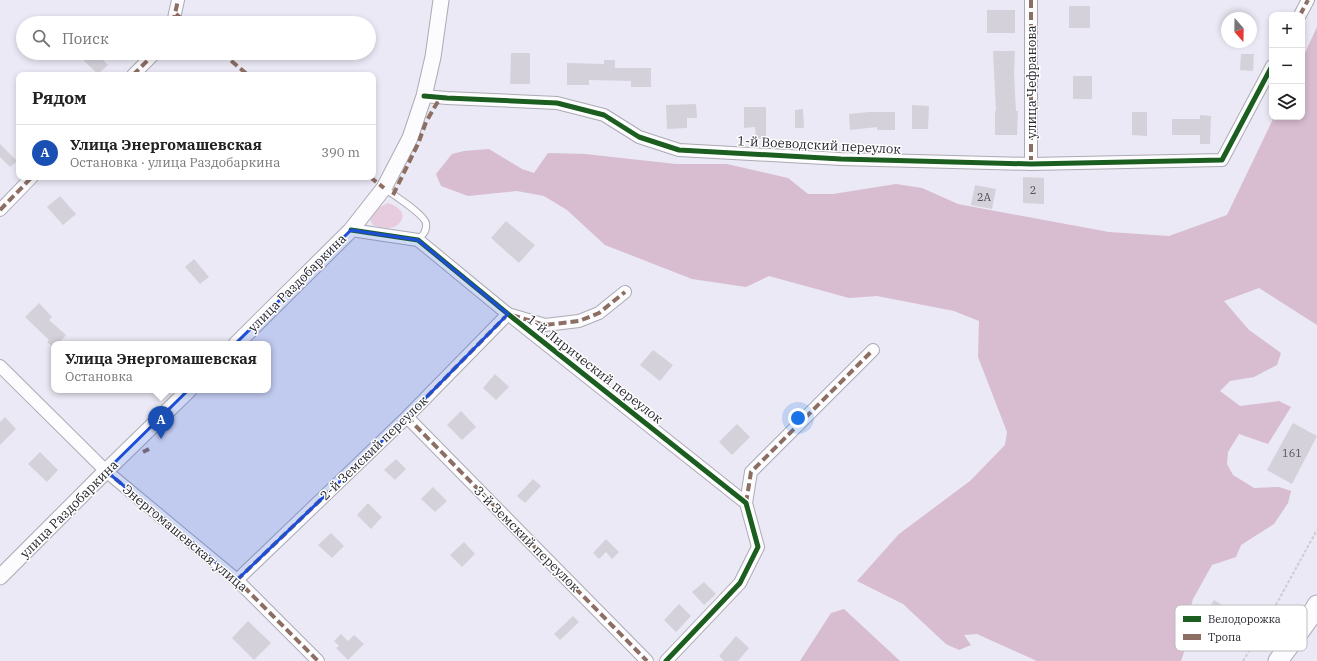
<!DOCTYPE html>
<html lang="ru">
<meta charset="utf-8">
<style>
body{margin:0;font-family:"IBM Plex Serif",serif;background:#f6f6f6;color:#222}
.controls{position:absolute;right:12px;top:12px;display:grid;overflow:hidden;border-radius:8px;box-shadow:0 2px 6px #0003}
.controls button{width:36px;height:36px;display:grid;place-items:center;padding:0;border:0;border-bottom:1px solid #e0e0e0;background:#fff;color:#222;font:20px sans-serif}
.compass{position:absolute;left:1221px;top:12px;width:36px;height:36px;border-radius:50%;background:#fff;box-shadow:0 2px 6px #0003;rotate:160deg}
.you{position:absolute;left:798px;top:418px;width:14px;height:14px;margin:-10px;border:3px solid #fff;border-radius:50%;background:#1a73e8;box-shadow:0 0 0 6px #1a73e833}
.badge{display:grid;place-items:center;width:26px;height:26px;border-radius:50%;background:#b45309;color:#fff;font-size:13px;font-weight:700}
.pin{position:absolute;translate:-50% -33px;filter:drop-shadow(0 1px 2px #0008)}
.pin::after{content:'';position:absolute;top:21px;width:14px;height:12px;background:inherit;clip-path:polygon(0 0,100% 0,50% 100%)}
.popup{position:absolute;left:51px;top:341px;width:220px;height:52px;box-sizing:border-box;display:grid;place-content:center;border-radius:8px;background:#fff;filter:drop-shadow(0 1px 3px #0005);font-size:13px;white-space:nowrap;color:#767676}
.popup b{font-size:15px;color:#222}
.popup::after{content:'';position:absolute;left:50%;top:100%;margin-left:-8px;border:8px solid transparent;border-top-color:#fff}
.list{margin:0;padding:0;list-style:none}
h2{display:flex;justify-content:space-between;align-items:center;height:52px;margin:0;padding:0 16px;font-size:17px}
h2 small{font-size:13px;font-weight:400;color:#767676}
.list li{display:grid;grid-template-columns:26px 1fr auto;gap:12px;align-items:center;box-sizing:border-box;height:56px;padding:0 16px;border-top:1px solid #e0e0e0}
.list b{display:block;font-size:15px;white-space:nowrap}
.list p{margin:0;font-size:13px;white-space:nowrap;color:#767676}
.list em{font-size:13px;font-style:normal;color:#767676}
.icon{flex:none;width:22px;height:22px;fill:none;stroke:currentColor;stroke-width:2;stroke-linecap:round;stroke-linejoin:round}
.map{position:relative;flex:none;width:1317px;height:661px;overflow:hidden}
.search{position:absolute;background:#fff;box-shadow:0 2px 6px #0003;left:16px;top:16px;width:360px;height:44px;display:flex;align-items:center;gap:10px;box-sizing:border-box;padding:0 14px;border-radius:22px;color:#767676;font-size:15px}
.panel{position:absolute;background:#fff;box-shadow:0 2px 6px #0003;left:16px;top:72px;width:360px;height:108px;border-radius:8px}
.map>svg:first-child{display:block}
.green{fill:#e7ccdf}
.forest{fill:#d8bcd0}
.building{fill:#d5d1da}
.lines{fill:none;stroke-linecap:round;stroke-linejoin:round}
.service-casing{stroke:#acabb4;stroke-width:8}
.minor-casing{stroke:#acabb4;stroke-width:14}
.tertiary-casing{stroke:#acabb4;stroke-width:17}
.primary-casing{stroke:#acabb4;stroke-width:21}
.path{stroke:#cdccd1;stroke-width:2;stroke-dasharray:3 2;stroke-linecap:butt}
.service{stroke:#fcfcfe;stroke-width:6}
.minor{stroke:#fcfcfe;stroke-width:12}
.tertiary{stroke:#fcfcfe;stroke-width:15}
.primary{stroke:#fcfcfe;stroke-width:19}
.quiet{stroke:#8d6e63;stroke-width:4;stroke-dasharray:8 4;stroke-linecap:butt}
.cycleway-casing{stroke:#fff;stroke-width:8}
.cycleway{stroke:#1b5e20;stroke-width:5}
.marked{fill:#1d4ed8;fill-opacity:0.2;stroke:#1d4ed8;stroke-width:3;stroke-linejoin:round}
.labels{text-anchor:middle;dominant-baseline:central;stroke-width:3;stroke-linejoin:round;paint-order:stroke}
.number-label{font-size:11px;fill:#53525a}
.street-label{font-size:13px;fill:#282730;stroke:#fff}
.key{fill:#fff;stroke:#bebec1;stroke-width:1}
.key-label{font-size:11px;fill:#282730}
</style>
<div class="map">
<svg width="1317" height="661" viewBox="0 0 1317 661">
<rect width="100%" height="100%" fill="#eae9f5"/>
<path class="green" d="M388,203C391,204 396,206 399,209C408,217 398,228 389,228C384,228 378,227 373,225L370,220L380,207Z"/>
<g class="forest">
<polygon points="1317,27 1317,325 1259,288 1224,301 1249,330 1281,353 1277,365 1254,377 1230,381 1220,391 1240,406 1279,401 1291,407 1268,444 1239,434 1228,452 1227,464 1233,475 1254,488 1279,487 1291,491 1288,503 1274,524 1241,545 1236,557 1212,565 1193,599 1183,636 1185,649 1181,661 1037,661 977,634 964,635 971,645 959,650 946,644 903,604 857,581 899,534 970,481 1005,445 1007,432 978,357 979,321 954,311 877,296 849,298 769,276 746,287 692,279 605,245 567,210 544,196 517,191 468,196 441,186 436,174 452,154 464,151 489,149 522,169 534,173 548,153 585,154 676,164 727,164 788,178 808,194 833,194 896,184 922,188 958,204 1109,232 1169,236 1227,215 1274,117 1302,117 1302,59"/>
<polygon points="844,609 900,661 800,661 831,613"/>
</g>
<g class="building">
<rect x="1069" y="6" width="21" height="22"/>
<rect x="987" y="10" width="28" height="23"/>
<polygon points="993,51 1015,51 1014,73 1016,111 1018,111 1017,135 995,135 995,111 996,111"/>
<polygon points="92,53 96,53 108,65 98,74 84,61"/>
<polygon points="511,53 530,53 530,84 510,84"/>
<polygon points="1241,54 1254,54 1253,71 1240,70"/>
<polygon points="604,60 615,60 615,68 651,68 651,87 631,87 631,81 589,80 589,85 567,85 567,63 604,64"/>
<rect x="1073" y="76" width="19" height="23"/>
<polygon points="696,104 697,118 687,118 687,128 667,129 666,105"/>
<polygon points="912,105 929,106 928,129 912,129"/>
<polygon points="744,107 766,107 766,139 756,139 755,127 744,128"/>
<polygon points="803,109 804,128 795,128 795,110"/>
<polygon points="869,112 895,112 895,130 877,130 877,127 850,130 849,114"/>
<polygon points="1132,112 1147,112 1147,136 1132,135"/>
<polygon points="1200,115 1211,116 1210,144 1200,144 1200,135 1172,135 1172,119 1200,119"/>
<polygon points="0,144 17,161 10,167 0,157"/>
<polygon points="1023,177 1044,178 1044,204 1023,203"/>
<polygon points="975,185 996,189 992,209 971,205"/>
<polygon points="60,196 76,214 63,225 47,207"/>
<polygon points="506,221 535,245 519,263 491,238"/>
<polygon points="194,259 209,277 200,284 185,267"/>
<polygon points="39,303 52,317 49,320 66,335 58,344 54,344 54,348 47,342 49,340 25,317"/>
<polygon points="653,350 673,365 660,381 640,365"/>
<polygon points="495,374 509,387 496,400 483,388"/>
<polygon points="461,411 476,427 462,440 447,425"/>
<polygon points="5,417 16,429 0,445 0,422"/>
<polygon points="1293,423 1317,436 1292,484 1267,470"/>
<polygon points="737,424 750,437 732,455 719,442"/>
<polygon points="40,452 58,470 47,482 28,464"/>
<polygon points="396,459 406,469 395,480 384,470"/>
<polygon points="533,479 541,486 525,503 517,496"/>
<polygon points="433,487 447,501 435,512 421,499"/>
<polygon points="368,503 382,517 371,529 357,515"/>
<polygon points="331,533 344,546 332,558 318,545"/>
<polygon points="606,539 619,552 612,559 606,552 599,559 593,553"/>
<polygon points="464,542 475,554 462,567 450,555"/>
<polygon points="704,582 716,594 704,605 692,592"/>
<polygon points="1214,600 1227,608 1215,628 1202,621"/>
<polygon points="679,604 691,616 676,632 664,620"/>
<polygon points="573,616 579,622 560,640 554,634"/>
<polygon points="248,621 271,643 254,660 232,638"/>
<polygon points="341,634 348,641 354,635 364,644 348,660 336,648 339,646 334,641"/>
<polygon points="736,636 749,648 738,661 724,661 719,656"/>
</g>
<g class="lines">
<g class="service-casing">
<path id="service" d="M384,188C393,195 423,213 426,223C427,231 423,235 418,240"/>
</g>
<g class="minor-casing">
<g id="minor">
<polyline points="1031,0 1031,164"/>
<polyline points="1300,15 1308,0"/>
<polyline points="173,23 178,0"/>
<polyline points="133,75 155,53"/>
<polyline points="424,96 447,98 557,103 604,115 639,137 679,150 841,159 1031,164 1222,160 1272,66"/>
<polyline points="0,210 32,177"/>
<polyline points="351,230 418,240 508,314 746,503 758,547 740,583 666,661"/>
<polyline points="0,366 106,471 237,580 318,661"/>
<polyline points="407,417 647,661"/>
<polyline points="746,503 751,472 873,350"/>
<polyline points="237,580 407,417 508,314 545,325 579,321 599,313 625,292"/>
</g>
</g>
<g class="tertiary-casing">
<g id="tertiary">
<polyline points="236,344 351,230 384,188 410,138 424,96 433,57 441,0"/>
<polyline points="0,577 106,471 189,390"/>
</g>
</g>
<g class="primary-casing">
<polyline id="primary" points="1278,661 1310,617 1317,605"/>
</g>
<polyline class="path" points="1243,661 1262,630 1317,530"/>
<use href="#service" class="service"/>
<use href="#minor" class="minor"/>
<use href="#tertiary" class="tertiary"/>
<use href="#primary" class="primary"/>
<g class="quiet">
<polyline points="1031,0 1031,164"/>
<polyline points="176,14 187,23"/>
<polyline points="1300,15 1308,0"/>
<polyline points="173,23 178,0"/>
<polyline points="222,53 248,75"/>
<polyline points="133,75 155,53"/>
<polyline points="370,177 384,188"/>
<polyline points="393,195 418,144 426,122 437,103 446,98"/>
<polyline points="0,210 32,177"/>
<polyline points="407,417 647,661"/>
<polyline points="143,452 149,449"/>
<polyline points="106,471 237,580 318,661"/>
<polyline points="746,503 751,472 873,350"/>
<polyline points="237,580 407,417 508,314 545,325 579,321 599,313 625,292"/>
</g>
<g class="cycleway-casing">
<g id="cycleway">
<polyline points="424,96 447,98 557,103 604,115 639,137 679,150 841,159 1031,164 1222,160 1272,66"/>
<polyline points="351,230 418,240 508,314 746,503 758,547 740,583 666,661"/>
</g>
</g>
<use href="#cycleway" class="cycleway"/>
</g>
<path class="marked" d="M351,230L418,240L508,314L407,417L237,580L106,471Z"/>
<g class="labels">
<g class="number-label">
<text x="1033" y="190">2</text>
<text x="984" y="197">2А</text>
<text x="1292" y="453">161</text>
</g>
<g class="street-label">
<text transform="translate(1031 82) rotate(-90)">улица Чефранова</text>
<text transform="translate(819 145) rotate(3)">1-й Воеводский переулок</text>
<text transform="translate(297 283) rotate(-45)">улица Раздобаркина</text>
<text transform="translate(595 369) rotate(38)">1-й Лирический переулок</text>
<text transform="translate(374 448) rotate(-44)">2-й Земский переулок</text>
<text transform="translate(69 509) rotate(-45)">улица Раздобаркина</text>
<text transform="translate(185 538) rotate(40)">Энергомашевская улица</text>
<text transform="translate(527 539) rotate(45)">3-й Земский переулок</text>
</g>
</g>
<rect x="1175" y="605" width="132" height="46" rx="6" class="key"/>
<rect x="1183" y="616" width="18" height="6" fill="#1b5e20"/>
<rect x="1183" y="634" width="18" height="6" fill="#8d6e63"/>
<g class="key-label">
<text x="1208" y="623">Велодорожка</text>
<text x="1208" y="641">Тропа</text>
</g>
</svg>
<div class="controls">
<button>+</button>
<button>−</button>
<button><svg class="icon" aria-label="layers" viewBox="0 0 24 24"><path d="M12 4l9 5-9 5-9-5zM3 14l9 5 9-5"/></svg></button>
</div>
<svg class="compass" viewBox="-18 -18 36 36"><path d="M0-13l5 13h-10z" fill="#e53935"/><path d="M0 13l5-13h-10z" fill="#767676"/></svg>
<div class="you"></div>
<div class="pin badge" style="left:161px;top:439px;background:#1a4fb4">A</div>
<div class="popup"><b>Улица Энергомашевская</b>Остановка</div>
<div class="search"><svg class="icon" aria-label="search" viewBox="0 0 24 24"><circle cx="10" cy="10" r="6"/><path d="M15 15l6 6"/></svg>Поиск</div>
<section class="panel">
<h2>Рядом<small></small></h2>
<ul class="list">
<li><span class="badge" style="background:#1a4fb4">A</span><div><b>Улица Энергомашевская</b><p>Остановка · улица Раздобаркина</p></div><em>390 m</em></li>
</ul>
</section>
</div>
